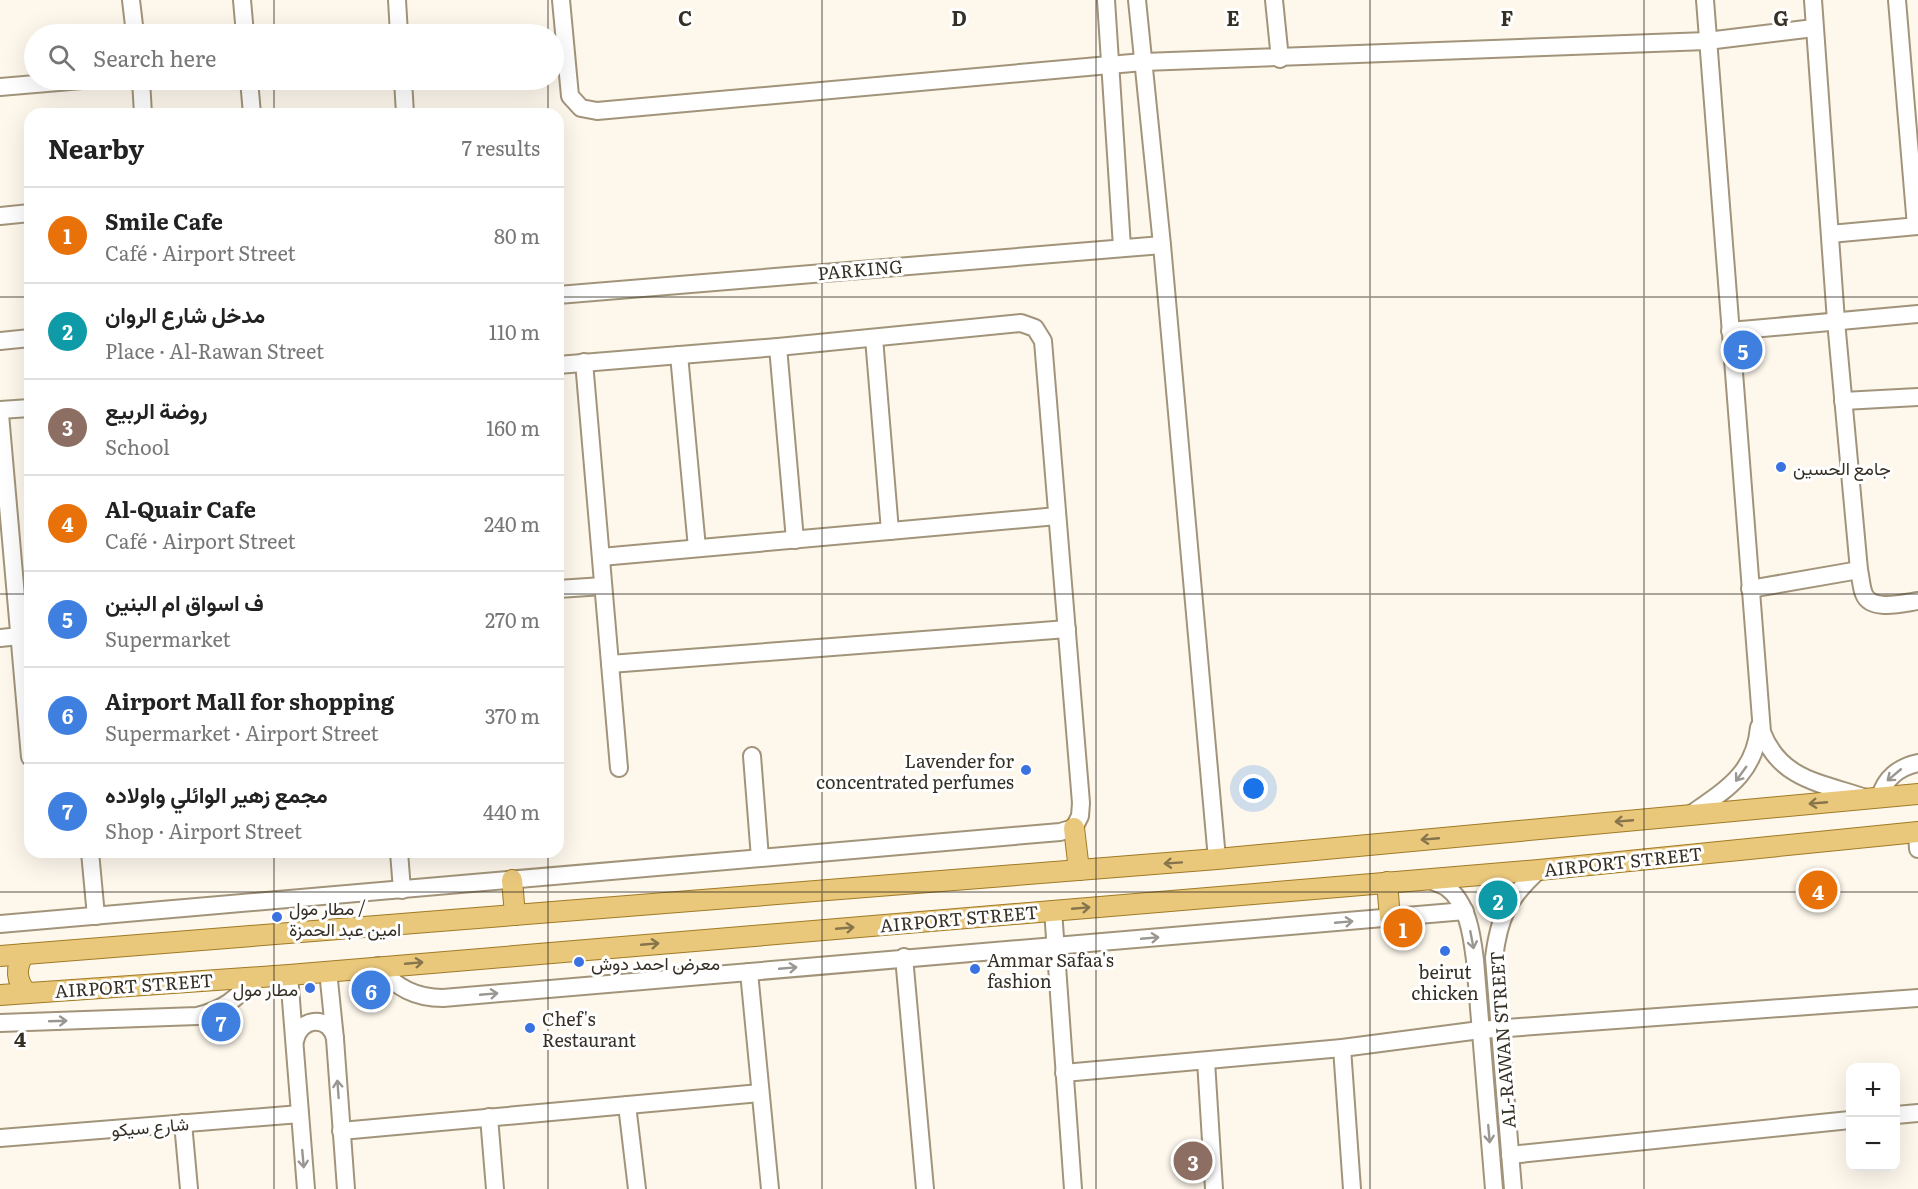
<!DOCTYPE html>
<meta charset="utf-8">
<style>
body{margin:0;font-family:Literata,Vazirmatn,serif;background:#f2f2f2;color:#222}
.controls{position:absolute;right:18px;bottom:18px;display:grid;overflow:hidden;border-radius:12px;box-shadow:0 6px 24px #0002}
.controls button{width:54px;height:54px;display:grid;place-items:center;padding:0;border:0;border-bottom:2px solid #e0e0e0;background:#fff;color:#222;font:30px sans-serif}
.you{position:absolute;left:1254px;top:789px;width:21px;height:21px;margin:-15px;border:4px solid #fff;border-radius:50%;background:#1a73e8;box-shadow:0 0 0 9px #1a73e833}
.badge{display:grid;place-items:center;width:39px;height:39px;border-radius:50%;background:#3a72e1;color:#fff;font-size:20px;font-weight:700}
.pin{position:absolute;translate:-50% -50%;border:3px solid #fff;box-shadow:0 2px 6px #0006}
.list{margin:0;padding:0;list-style:none}
h2{display:flex;justify-content:space-between;align-items:center;height:78px;margin:0;padding:0 24px;font-size:26px}
h2 small{font-size:20px;font-weight:400;color:#767676}
.list li{display:grid;grid-template-columns:39px 1fr auto;gap:18px;align-items:center;box-sizing:border-box;height:96px;padding:0 24px;border-top:2px solid #e0e0e0}
.list b{display:block;font-size:22px;white-space:nowrap}
.list p{margin:0;font-size:20px;white-space:nowrap;color:#767676}
.list em{font-size:20px;font-style:normal;color:#767676}
.icon{flex:none;width:33px;height:33px;fill:none;stroke:currentColor;stroke-width:2;stroke-linecap:round;stroke-linejoin:round}
.map{position:relative;flex:none;width:1918px;height:1189px;overflow:hidden}
.search{position:absolute;background:#fff;box-shadow:0 6px 24px #0002;left:24px;top:24px;width:540px;height:66px;display:flex;align-items:center;gap:15px;box-sizing:border-box;padding:0 21px;border-radius:33px;color:#767676;font-size:22px}
.panel{position:absolute;background:#fff;box-shadow:0 6px 24px #0002;left:24px;top:108px;width:540px;height:750px;border-radius:18px}
.map>svg:first-child{display:block}
.lines{fill:none;stroke-linecap:round;stroke-linejoin:round}
.minor-casing{stroke:#a2947a;stroke-width:20}
.major-casing{stroke:#a07a25;stroke-width:22}
.minor{stroke:#fff;stroke-width:16}
.major{stroke:#e9c87c;stroke-width:20}
.oneway{stroke:#9a9792}
.oneway2{stroke:#86744c}
.grid{fill:none;stroke:#352f25;stroke-width:1.5;stroke-opacity:0.55}
.poi-dot{fill:#3a72e1;stroke:#fff;stroke-width:2}
.labels{text-anchor:middle;dominant-baseline:central;stroke-width:6;stroke-linejoin:round;paint-order:stroke}
.street-label{font-size:18px;fill:#352f25;stroke:#fff}
.poi-label{font-size:18px;fill:#352f25;stroke:#fff;text-anchor:start}
.grid-label{font-size:20px;text-anchor:middle;font-weight:bold;fill:#352f25;stroke:#fff;stroke-width:6;stroke-linejoin:round;paint-order:stroke}
</style>
<div class="map">
<svg width="1918" height="1189" viewBox="0 0 1918 1189">
<rect width="100%" height="100%" fill="#fdf7ec"/>
<g class="lines">
<g class="minor-casing">
<g id="minor">
<polyline points="131,0 135,34"/>
<polyline points="242,0 245,34"/>
<polyline points="397,0 399,34"/>
<polyline points="561,0 570,96 581,108 597,111 1143,62 1707,41 1814,28"/>
<polyline points="1106,0 1122,247"/>
<polyline points="1137,0 1162,245 1217,859"/>
<polyline points="1274,0 1280,59"/>
<path d="M1705,0L1762,732C1780,780 1822,783 1866,798"/>
<path d="M1813,0L1836,321L1859,570C1861,578 1861,587 1864,594C1871,612 1904,603 1918,601"/>
<polyline points="1897,0 1916,226"/>
<polyline points="141,80 143,114"/>
<polyline points="249,80 252,114"/>
<polyline points="403,80 405,114"/>
<polyline points="0,87 82,80"/>
<polyline points="0,216 30,213"/>
<polyline points="1830,234 1918,226"/>
<polyline points="558,295 1162,245"/>
<polyline points="1730,331 1918,314"/>
<polyline points="874,338 890,531"/>
<polyline points="0,341 30,338"/>
<polyline points="778,347 795,540"/>
<polyline points="679,355 697,548"/>
<polyline points="584,362 619,768"/>
<polyline points="1843,401 1918,397"/>
<polyline points="0,410 30,408"/>
<polyline points="0,414 30,757"/>
<polyline points="601,557 1057,516"/>
<polyline points="558,589 603,586"/>
<polyline points="1750,589 1859,570"/>
<polyline points="0,638 29,635"/>
<polyline points="610,664 1067,629"/>
<polyline points="752,756 760,858"/>
<path d="M1880,797C1885,778 1899,767 1918,763"/>
<path d="M1690,815C1725,790 1755,774 1759,727"/>
<polyline points="1917,832 1918,849"/>
<polyline points="90,852 96,916"/>
<polyline points="399,852 402,890"/>
<path d="M1428,879C1434,882 1441,884 1446,887C1468,902 1472,936 1475,960L1494,1189"/>
<polyline points="1053,910 1073,1189"/>
<polyline points="0,924 1060,832 1074,828 1080,816 1081,803 1043,341 1035,328 1021,323 778,347 558,365"/>
<polyline points="904,957 925,1189"/>
<path d="M378,966C396,988 416,998 443,998L1465,911"/>
<polyline points="328,971 335,1039 346,1189"/>
<polyline points="749,972 770,1189"/>
<polyline points="289,975 306,1189"/>
<path d="M0,1023L197,1016C222,1010 238,999 254,977"/>
<path d="M295,1041C299,1018 328,1014 335,1038"/>
<polyline points="1342,1048 1352,1189"/>
<polyline points="1206,1061 1214,1189"/>
<polyline points="1064,1073 1342,1048 1480,1030 1918,998"/>
<polyline points="627,1105 637,1189"/>
<polyline points="1896,1115 1918,1113"/>
<polyline points="489,1117 495,1189"/>
<polyline points="183,1123 189,1189"/>
<polyline points="341,1131 760,1093"/>
<polyline points="0,1138 300,1114"/>
<polyline points="1510,1155 1850,1120"/>
<path d="M1513,1189L1494,958C1499,917 1508,898 1539,870"/>
</g>
</g>
<g class="major-casing">
<g id="major">
<polyline points="1074,828 1079,870"/>
<polyline points="512,880 515,915"/>
<polyline points="1387,882 1390,918"/>
<path d="M24,954C15,968 16,981 27,993"/>
<polyline points="0,956 1217,859 1918,794"/>
<polyline points="0,995 289,975 1539,870 1918,832"/>
</g>
</g>
<use href="#minor" class="minor"/>
<use href="#major" class="major"/>
</g>
<defs><path id="oneway-shaft" d="M-6 0H5M1.5-3L5.5 0L1.5 3" fill="none" stroke-width="1.6" stroke-linecap="round" stroke-linejoin="round" transform="scale(1.5)"/></defs>
<g class="oneway">
<use href="#oneway-shaft" transform="translate(1741 774) rotate(126)"/>
<use href="#oneway-shaft" transform="translate(1894 775) rotate(140)"/>
<use href="#oneway-shaft" transform="translate(1344 922) rotate(-5)"/>
<use href="#oneway-shaft" transform="translate(1150 938) rotate(-5)"/>
<use href="#oneway-shaft" transform="translate(1472 940) rotate(79)"/>
<use href="#oneway-shaft" transform="translate(788 968) rotate(-5)"/>
<use href="#oneway-shaft" transform="translate(489 994) rotate(-5)"/>
<use href="#oneway-shaft" transform="translate(58 1021) rotate(-2)"/>
<use href="#oneway-shaft" transform="translate(338 1089) rotate(-94)"/>
<use href="#oneway-shaft" transform="translate(1489 1134) rotate(85)"/>
<use href="#oneway-shaft" transform="translate(303 1159) rotate(85)"/>
</g>
<g class="oneway2">
<use href="#oneway-shaft" transform="translate(1818 803) rotate(175)"/>
<use href="#oneway-shaft" transform="translate(1624 821) rotate(175)"/>
<use href="#oneway-shaft" transform="translate(1430 839) rotate(175)"/>
<use href="#oneway-shaft" transform="translate(1173 863) rotate(176)"/>
<use href="#oneway-shaft" transform="translate(1081 908) rotate(-5)"/>
<use href="#oneway-shaft" transform="translate(845 928) rotate(-5)"/>
<use href="#oneway-shaft" transform="translate(650 944) rotate(-5)"/>
<use href="#oneway-shaft" transform="translate(414 963) rotate(-5)"/>
</g>
<path class="grid" d="M274,0V34M548,0V34M822,0V1189M1096,0V1189M1370,0V1189M1644,0V1189M274,80V114M548,80V114M0,297H30M558,297H1918M0,594H30M558,594H1918M274,852V1189M548,852V1189M0,892H1918"/>
<g class="poi-dot">
<circle cx="1781" cy="467" r="6"/>
<circle cx="1026" cy="770" r="6"/>
<circle cx="277" cy="917" r="6"/>
<circle cx="1445" cy="951" r="6"/>
<circle cx="579" cy="962" r="6"/>
<circle cx="975" cy="969" r="6"/>
<circle cx="310" cy="988" r="6"/>
<circle cx="530" cy="1028" r="6"/>
</g>
<g class="labels">
<g class="street-label">
<text transform="translate(860 269) rotate(-5)">PARKING</text>
<text transform="translate(1623 861) rotate(-6)">AIRPORT STREET</text>
<text transform="translate(959 918) rotate(-5)">AIRPORT STREET</text>
<text transform="translate(134 985) rotate(-4)">AIRPORT STREET</text>
<text transform="translate(1502 1040) rotate(-94)">AL-RAWAN STREET</text>
<text transform="translate(150 1126) rotate(-5)">شارع سيكو</text>
</g>
<g class="poi-label">
<text x="1793" y="467">جامع الحسين</text>
<text x="1014" y="760" text-anchor="end">Lavender for<tspan x="1014" dy="21">concentrated perfumes</tspan></text>
<text x="289" y="907">مطار مول /<tspan x="289" dy="21">امين عبد الحمزة</tspan></text>
<text x="987" y="959">Ammar Safaa's<tspan x="987" dy="21">fashion</tspan></text>
<text x="591" y="962">معرض احمد دوش</text>
<text x="1445" y="971" text-anchor="middle">beirut<tspan x="1445" dy="21">chicken</tspan></text>
<text x="298" y="988" text-anchor="end">مطار مول</text>
<text x="542" y="1018">Chef's<tspan x="542" dy="21">Restaurant</tspan></text>
</g>
</g>
<g class="grid-label">
<text x="685" y="26">C</text>
<text x="959" y="26">D</text>
<text x="1233" y="26">E</text>
<text x="1507" y="26">F</text>
<text x="1781" y="26">G</text>
<text x="20" y="1047">4</text>
</g>
</svg>
<div class="controls">
<button>+</button>
<button>−</button>
</div>
<div class="you"></div>
<div class="pin badge" style="left:1403px;top:928px;background:#e8710a">1</div>
<div class="pin badge" style="left:1498px;top:900px;background:#0f9aa8">2</div>
<div class="pin badge" style="left:1193px;top:1161px;background:#8d6e63">3</div>
<div class="pin badge" style="left:1818px;top:890px;background:#e8710a">4</div>
<div class="pin badge" style="left:1743px;top:350px;background:#3f7fe0">5</div>
<div class="pin badge" style="left:371px;top:990px;background:#3f7fe0">6</div>
<div class="pin badge" style="left:221px;top:1022px;background:#3f7fe0">7</div>
<div class="search"><svg class="icon" aria-label="search" viewBox="0 0 24 24"><circle cx="10" cy="10" r="6"/><path d="M15 15l6 6"/></svg>Search here</div>
<section class="panel">
<h2>Nearby<small>7 results</small></h2>
<ul class="list">
<li><span class="badge" style="background:#e8710a">1</span><div><b>Smile Cafe</b><p>Café · Airport Street</p></div><em>80 m</em></li>
<li><span class="badge" style="background:#0f9aa8">2</span><div><b>مدخل شارع الروان</b><p>Place · Al-Rawan Street</p></div><em>110 m</em></li>
<li><span class="badge" style="background:#8d6e63">3</span><div><b>روضة الربيع</b><p>School</p></div><em>160 m</em></li>
<li><span class="badge" style="background:#e8710a">4</span><div><b>Al-Quair Cafe</b><p>Café · Airport Street</p></div><em>240 m</em></li>
<li><span class="badge" style="background:#3f7fe0">5</span><div><b>ف اسواق ام البنين</b><p>Supermarket</p></div><em>270 m</em></li>
<li><span class="badge" style="background:#3f7fe0">6</span><div><b>Airport Mall for shopping</b><p>Supermarket · Airport Street</p></div><em>370 m</em></li>
<li><span class="badge" style="background:#3f7fe0">7</span><div><b>مجمع زهير الوائلي واولاده</b><p>Shop · Airport Street</p></div><em>440 m</em></li>
</ul>
</section>
</div>
